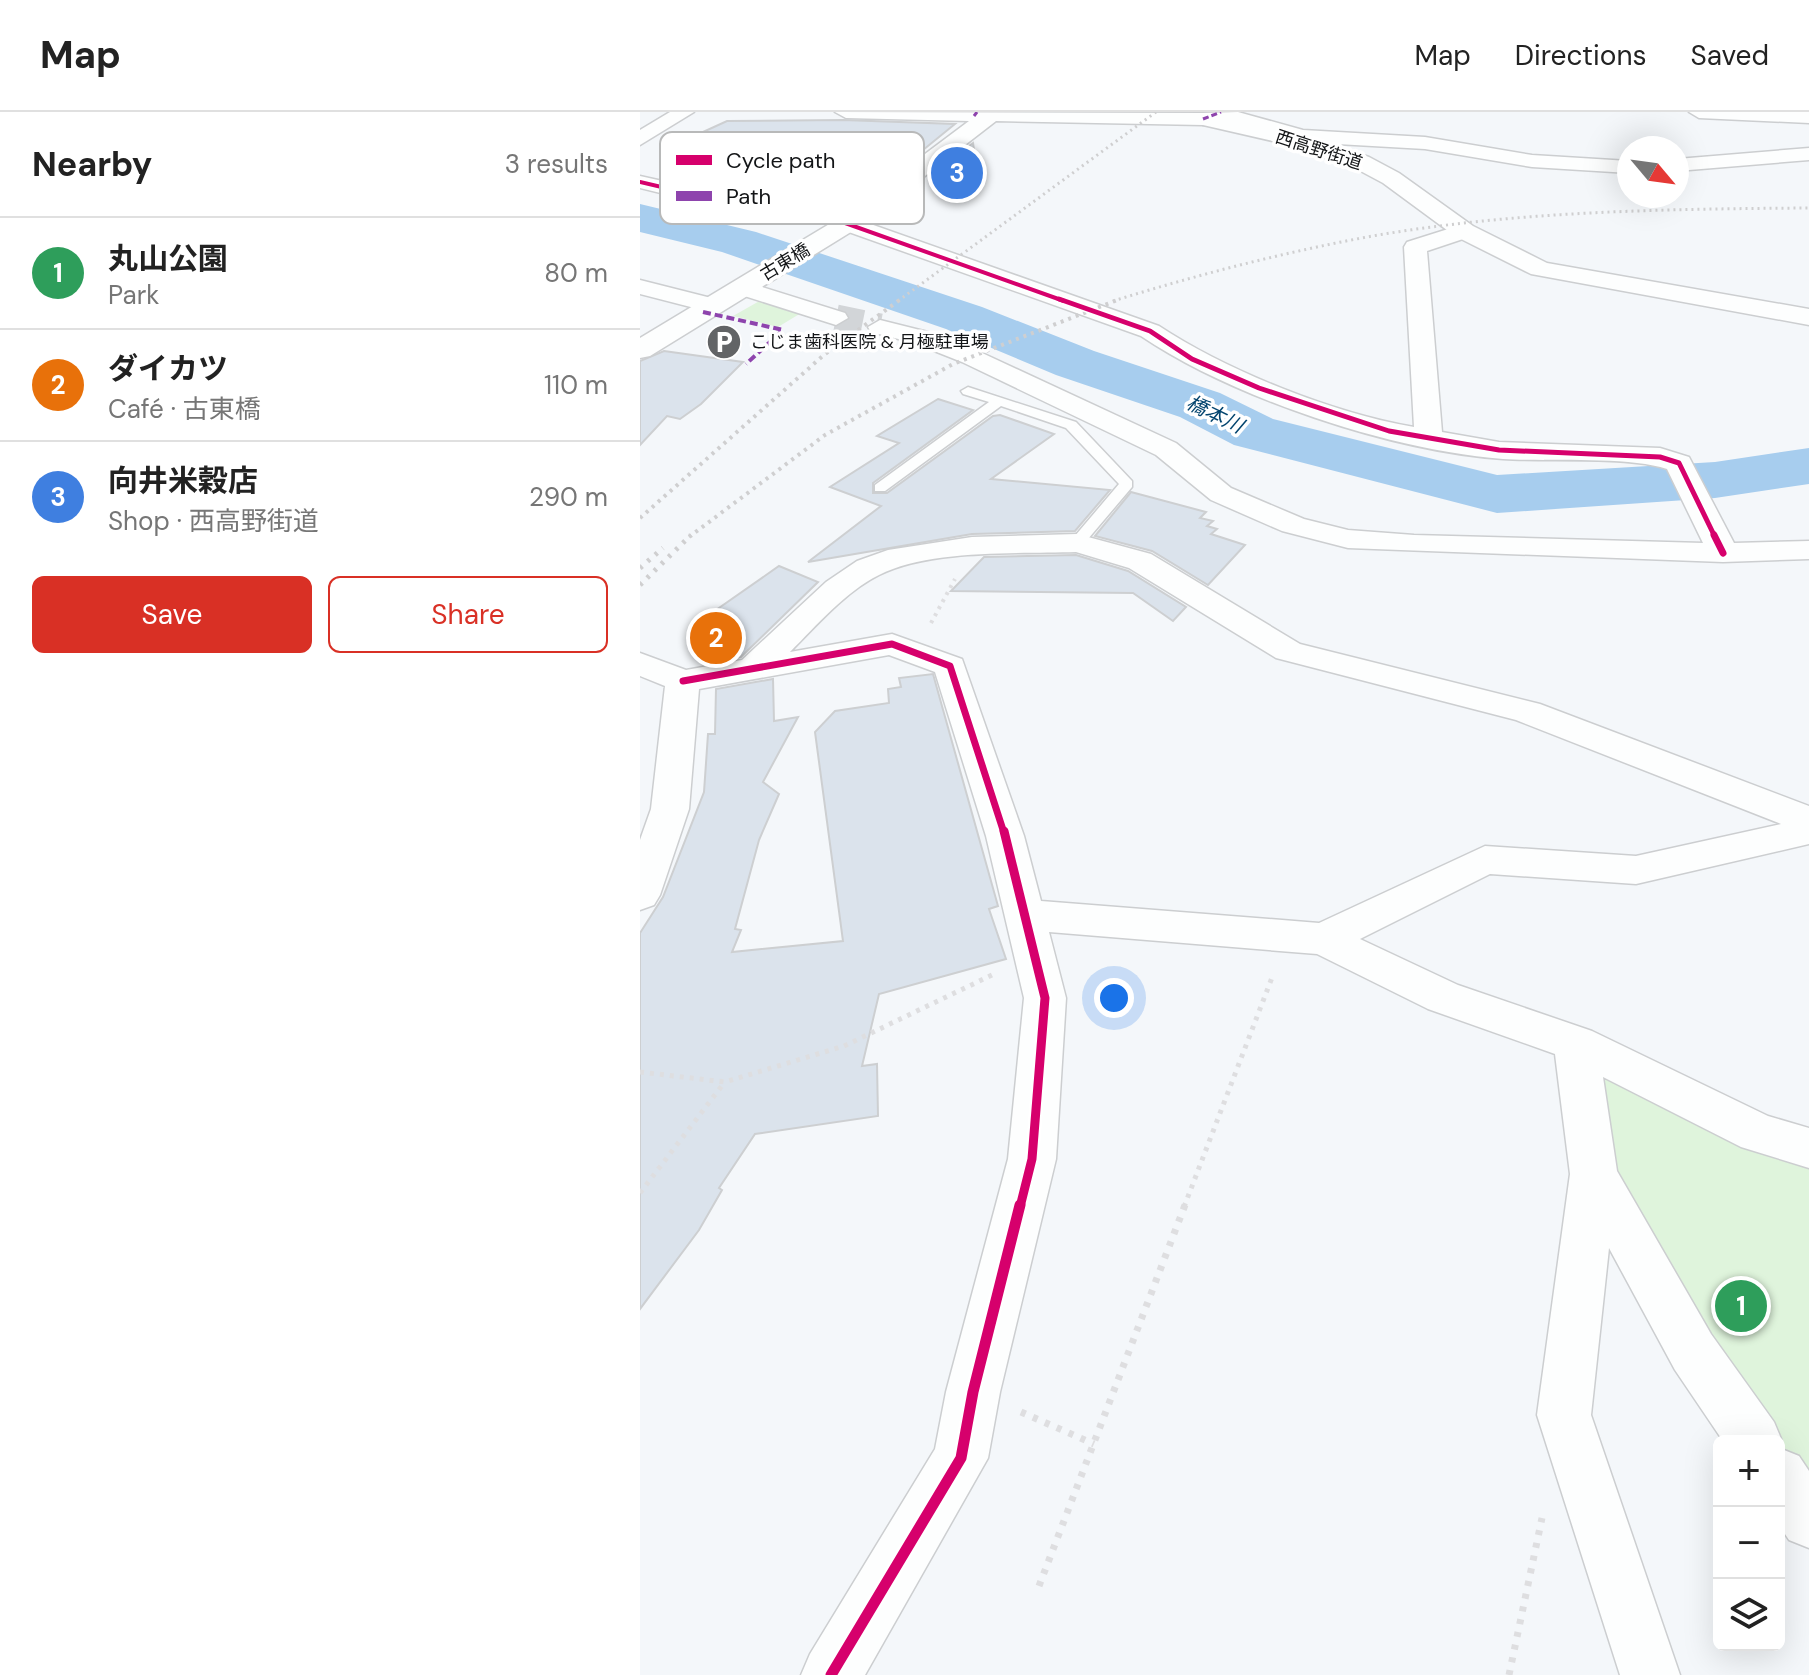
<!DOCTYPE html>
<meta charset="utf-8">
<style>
body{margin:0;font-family:"DM Sans","Noto Sans JP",sans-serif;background:#f6f6f6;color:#222}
.controls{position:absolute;right:24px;bottom:24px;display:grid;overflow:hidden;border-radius:12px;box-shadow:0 8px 32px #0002}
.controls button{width:72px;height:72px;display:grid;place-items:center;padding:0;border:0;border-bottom:2px solid #e0e0e0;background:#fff;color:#222;font:40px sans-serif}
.compass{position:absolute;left:977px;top:24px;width:72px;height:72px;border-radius:50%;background:#fff;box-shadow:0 8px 32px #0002;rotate:119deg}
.you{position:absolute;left:474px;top:886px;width:28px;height:28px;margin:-20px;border:6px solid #fff;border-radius:50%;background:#1a73e8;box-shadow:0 0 0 12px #1a73e833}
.badge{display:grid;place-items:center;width:52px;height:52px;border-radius:50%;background:#d93025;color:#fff;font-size:26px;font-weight:700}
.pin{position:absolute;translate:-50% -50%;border:4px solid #fff;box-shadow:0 2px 8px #0006}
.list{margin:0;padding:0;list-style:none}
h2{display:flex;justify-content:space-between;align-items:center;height:104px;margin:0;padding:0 32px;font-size:34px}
h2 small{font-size:26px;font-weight:400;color:#767676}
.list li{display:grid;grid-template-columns:52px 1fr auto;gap:24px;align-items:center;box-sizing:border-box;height:112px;padding:0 32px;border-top:2px solid #e0e0e0}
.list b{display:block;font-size:30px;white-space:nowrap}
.list p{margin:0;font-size:26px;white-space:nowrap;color:#767676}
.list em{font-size:26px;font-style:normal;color:#767676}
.actions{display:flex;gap:16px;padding:24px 32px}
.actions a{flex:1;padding:18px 0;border:2px solid #d93025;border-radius:12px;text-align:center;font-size:28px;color:#d93025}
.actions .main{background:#d93025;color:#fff}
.icon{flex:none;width:44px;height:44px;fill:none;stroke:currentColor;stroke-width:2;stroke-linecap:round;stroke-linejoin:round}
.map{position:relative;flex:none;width:1169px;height:1563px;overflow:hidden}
header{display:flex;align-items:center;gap:48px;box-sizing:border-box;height:112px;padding:0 40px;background:#fff;border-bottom:2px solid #e0e0e0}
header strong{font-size:38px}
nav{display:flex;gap:44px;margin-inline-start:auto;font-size:28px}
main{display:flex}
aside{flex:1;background:#fff}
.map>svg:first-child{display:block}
.green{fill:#dff4dc}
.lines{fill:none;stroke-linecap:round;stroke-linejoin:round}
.river{fill:#a7cdee;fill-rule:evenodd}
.building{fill:#dbe3ec;stroke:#cdcfd1;stroke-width:2}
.street-tunnel{stroke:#d2d5d8;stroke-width:27;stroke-dasharray:27 14;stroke-linecap:butt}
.lane-casing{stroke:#ccced0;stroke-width:3}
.street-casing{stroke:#ccced0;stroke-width:3}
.secondary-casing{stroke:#ccced0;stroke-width:3}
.path-far3{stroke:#dedee0;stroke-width:3;stroke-dasharray:2 3;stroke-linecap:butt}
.path-far2{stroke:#dedee0;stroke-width:4;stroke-dasharray:3 5;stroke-linecap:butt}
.path-far1{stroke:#dedee0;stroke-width:5;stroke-dasharray:4 6;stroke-linecap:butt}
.path{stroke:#dedee0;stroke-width:7;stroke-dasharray:5 8;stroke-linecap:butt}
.lane{fill:#fdfefe;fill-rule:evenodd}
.street{fill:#fdfefe;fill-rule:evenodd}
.secondary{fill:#fdfefe;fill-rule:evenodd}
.rail-far2{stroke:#cfcfd0;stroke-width:3;stroke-dasharray:2 4;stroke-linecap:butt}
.rail-far1{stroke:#cfcfd0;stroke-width:4;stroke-dasharray:3 5;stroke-linecap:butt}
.rail{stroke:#cfcfd0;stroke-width:5;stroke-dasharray:3 7;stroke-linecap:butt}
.quiet-far1{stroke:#8e44ad;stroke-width:3;stroke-dasharray:6 3;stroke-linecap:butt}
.quiet{stroke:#8e44ad;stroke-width:4;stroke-dasharray:8 4;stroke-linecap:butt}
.cycleway-far4-casing{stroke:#fff;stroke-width:7}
.cycleway-far3-casing{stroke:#fff;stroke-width:8}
.cycleway-far2-casing{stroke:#fff;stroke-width:11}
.cycleway-far1-casing{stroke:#fff;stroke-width:14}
.cycleway-casing{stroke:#fff;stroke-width:16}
.cycleway-far4{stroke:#d6006c;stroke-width:4}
.cycleway-far3{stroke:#d6006c;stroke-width:5}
.cycleway-far2{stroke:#d6006c;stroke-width:7}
.cycleway-far1{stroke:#d6006c;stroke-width:9}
.cycleway{stroke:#d6006c;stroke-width:11}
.labels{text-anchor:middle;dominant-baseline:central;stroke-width:7;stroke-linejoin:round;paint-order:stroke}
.far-street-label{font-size:18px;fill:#131517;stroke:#fff}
.far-poi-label{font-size:18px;fill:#131517;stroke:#fff;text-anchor:start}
.far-water-label{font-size:20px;font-style:italic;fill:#04456f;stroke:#fff}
.key{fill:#fff;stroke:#b8b9b9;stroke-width:2}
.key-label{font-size:22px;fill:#131517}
</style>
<header>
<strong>Map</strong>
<nav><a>Map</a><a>Directions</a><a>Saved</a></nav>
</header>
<main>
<aside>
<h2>Nearby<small>3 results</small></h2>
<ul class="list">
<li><span class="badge" style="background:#2e9e5b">1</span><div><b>丸山公園</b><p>Park</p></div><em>80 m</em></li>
<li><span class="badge" style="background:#e8710a">2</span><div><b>ダイカツ</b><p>Café · 古東橋</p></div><em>110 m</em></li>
<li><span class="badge" style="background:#3f7fe0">3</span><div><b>向井米穀店</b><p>Shop · 西高野街道</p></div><em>290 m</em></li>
</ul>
<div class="actions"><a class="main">Save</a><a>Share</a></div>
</aside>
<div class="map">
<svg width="1169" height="1563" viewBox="0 0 1169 1563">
<rect width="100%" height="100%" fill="#f4f7fa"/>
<g class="green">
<polygon points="123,187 166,198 138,215 93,204"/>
<polygon points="938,941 1169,1036 1169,1401 1139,1361 1139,1329 954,1062"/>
</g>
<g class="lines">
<polygon class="river" points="0,92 116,120 342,195 454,239 580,281 633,307 857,363 1075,350 1169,336 1169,372 1075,386 857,401 594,333 540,305 416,263 306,217 82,140 0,120"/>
</g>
<g class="building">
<polygon points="203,8 315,12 256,60 155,68 111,78 73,45 30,35 87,9"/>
<polygon points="333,31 336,52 301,56"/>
<polygon points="24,239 103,250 61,292 40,307 27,304 0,333 0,249"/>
<polygon points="298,287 333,298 233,371 233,381 247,381 353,304 360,303 414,322 351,367 470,378 435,419 332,422 168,450 241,394 190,375 259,331 237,324"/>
<polygon points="491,380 566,400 560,406 573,409 567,414 577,417 571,422 605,433 568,473 512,439 455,424"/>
<polygon points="436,443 488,459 546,495 533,509 493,481 311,479 344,445"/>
<polygon points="139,454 178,470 101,545 72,549 76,498"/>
<polygon points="293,562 358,794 349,797 366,847 239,882 222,954 237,952 238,1004 115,1022 79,1076 82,1078 59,1118 0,1197 0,821 23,785 64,680 68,622 75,622 76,577 133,567 134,609 158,605 123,670 139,682 119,728 95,817 101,818 92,840 203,829 175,620 195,599 249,591 248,577 261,575 259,566"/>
</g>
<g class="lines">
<polyline class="street-tunnel" points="196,206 240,215"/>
<g class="lane-casing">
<polygon id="lane" points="328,275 436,310 492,369 492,375 442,434 432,434 429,431 479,372 426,316 361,294 245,379 235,379 235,373 349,290 323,282 321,279"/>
</g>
<g class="street-casing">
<g id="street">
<polygon points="30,0 54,0 0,33 0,18"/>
<polygon points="598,0 663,18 785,25 892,43 989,49 989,61 892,55 785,37 662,30 594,11 563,13 553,7 563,1"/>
<polygon points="1049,0 1169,0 1169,11 1059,6"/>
<polygon points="1169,36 1169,48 1037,59 1037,47"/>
<path d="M0,64L94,85L140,80L519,214C587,259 693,301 774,315L764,135L767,130L824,112L832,114L835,119L832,124L787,139L802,320L859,330L1020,336L1049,345L1094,431L1169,429V447L1083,450L708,436L642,419L571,388L516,343L322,250L274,231L231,220L228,215L240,208L292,221L340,240L536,331L591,376L664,407L708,418L774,423L1063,431L1027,357C988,344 908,350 863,347C752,339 593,286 501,224L130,92L94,99L0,76Z"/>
<polygon points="0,168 83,189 86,194 74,201 0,182"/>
<polygon points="103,169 205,201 208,206 196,213 95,181 91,176 95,171"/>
<path d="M437,422L511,442L660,532L900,592L1169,694V732L996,772L850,762L720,827L818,873L952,919L1128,1004L1169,1016V1056L1101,1035L963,965L977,1059L1071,1222L1134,1310L1142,1329L1139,1336L1159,1344L1169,1359V1436L1149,1428L1139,1413V1329H1083L1035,1258L969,1136L951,1303L1040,1563H980L897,1303L930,1062L915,942L788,897L677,842L409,820L426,886L416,1047L360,1280L348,1346L225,1563H161L170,1542L295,1337L306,1280L368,1047L384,886L346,724L295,560L249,543L59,577L49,697L20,783L14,793L0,798V728L11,697L25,574L0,564V541L46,558L102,548L186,470L217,449L248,438L332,425ZM436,440L489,456L636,546L876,608L1141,712L996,744L845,734L679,811L401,789L384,724L322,547L252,522L150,540C177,513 205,480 239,463C289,437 380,442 436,440Z"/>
</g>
</g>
<g class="secondary-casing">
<polygon id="secondary" points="195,0 563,1 651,20 729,45 759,61 833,114 907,151 1169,197 1169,213 891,162 815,124 743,71 713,55 637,30 563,13 356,9 219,115 10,244 0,246 0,226 201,105 329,9 206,6"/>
</g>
<polyline class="path-far3" points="146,55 199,40 245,42"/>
<polyline class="path-far2" points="291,511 315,467"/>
<g class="path-far1">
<polyline points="0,960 85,970 204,934 354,862"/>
<polyline points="0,1081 84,971"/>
<polyline points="544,1095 633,863"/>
</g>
<g class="path">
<polyline points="381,1300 454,1332"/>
<polyline points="399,1474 545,1093"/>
<polyline points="869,1563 902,1406"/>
</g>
<use href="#lane" class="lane"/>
<use href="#street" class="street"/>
<use href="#secondary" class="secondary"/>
<g class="rail-far2">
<polyline points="258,189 516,0"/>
<path d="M473,189C557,163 641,141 727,125C872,99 1022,97 1169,96"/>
</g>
<g class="rail-far1">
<polyline points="0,406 185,242 261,187"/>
<polyline points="49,425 185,323 313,252 480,187"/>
</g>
<g class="rail">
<polyline points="0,456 23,436"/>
<polyline points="0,473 51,423"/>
</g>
<g class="quiet-far1">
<polyline points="334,4 337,0"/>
<polyline points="563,7 581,0"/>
</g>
<polyline class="quiet" points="63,200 143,218 106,252"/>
<g class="cycleway-far4-casing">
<polyline id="cycleway-far4" points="0,70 94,92 132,85 424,189"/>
</g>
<g class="cycleway-far3-casing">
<polyline id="cycleway-far3" points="419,187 510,219 552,247 619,276 749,319 859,338 1020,345 1039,351 1075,425"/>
</g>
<g class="cycleway-far2-casing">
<g id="cycleway-far2">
<polyline points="1074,423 1083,441"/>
<polyline points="43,569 252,532 310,554 364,721"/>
</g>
</g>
<g class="cycleway-far1-casing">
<polyline id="cycleway-far1" points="364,719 405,886 392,1047 380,1095"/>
</g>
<g class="cycleway-casing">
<polyline id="cycleway" points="191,1563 321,1346 333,1280 380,1093"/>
</g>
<use href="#cycleway-far4" class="cycleway-far4"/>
<use href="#cycleway-far3" class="cycleway-far3"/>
<use href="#cycleway-far2" class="cycleway-far2"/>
<use href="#cycleway-far1" class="cycleway-far1"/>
<use href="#cycleway" class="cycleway"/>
</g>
<defs>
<g id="parking-disc" transform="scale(1.8)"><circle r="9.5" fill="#626466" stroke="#fff"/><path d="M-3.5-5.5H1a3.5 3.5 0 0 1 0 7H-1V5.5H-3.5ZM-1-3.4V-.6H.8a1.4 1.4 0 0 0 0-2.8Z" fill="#fff"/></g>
</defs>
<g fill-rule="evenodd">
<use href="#parking-disc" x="84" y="230"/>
</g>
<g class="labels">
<g class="far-street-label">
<text transform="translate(679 38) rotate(18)">西高野街道</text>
<text transform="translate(145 150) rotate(-31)">古東橋</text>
</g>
<g class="far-poi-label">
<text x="110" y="230">こじま歯科医院 &amp; 月極駐車場</text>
</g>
<g class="far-water-label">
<text transform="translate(575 302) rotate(26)">橋本川</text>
</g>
</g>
<rect x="20" y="20" width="264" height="92" rx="12" class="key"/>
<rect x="36" y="43" width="36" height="10" fill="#d6006c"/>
<rect x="36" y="79" width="36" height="10" fill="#8e44ad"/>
<g class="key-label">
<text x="86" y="56">Cycle path</text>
<text x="86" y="92">Path</text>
</g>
</svg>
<div class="controls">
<button>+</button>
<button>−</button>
<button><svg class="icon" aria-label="layers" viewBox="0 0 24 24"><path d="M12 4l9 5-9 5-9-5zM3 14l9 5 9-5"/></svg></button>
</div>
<svg class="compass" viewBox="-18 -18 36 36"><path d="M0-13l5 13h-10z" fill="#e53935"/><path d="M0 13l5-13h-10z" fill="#767676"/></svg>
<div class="you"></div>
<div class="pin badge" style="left:1101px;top:1194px;background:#2e9e5b">1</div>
<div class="pin badge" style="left:76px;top:526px;background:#e8710a">2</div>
<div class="pin badge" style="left:317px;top:61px;background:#3f7fe0">3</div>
</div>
</main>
